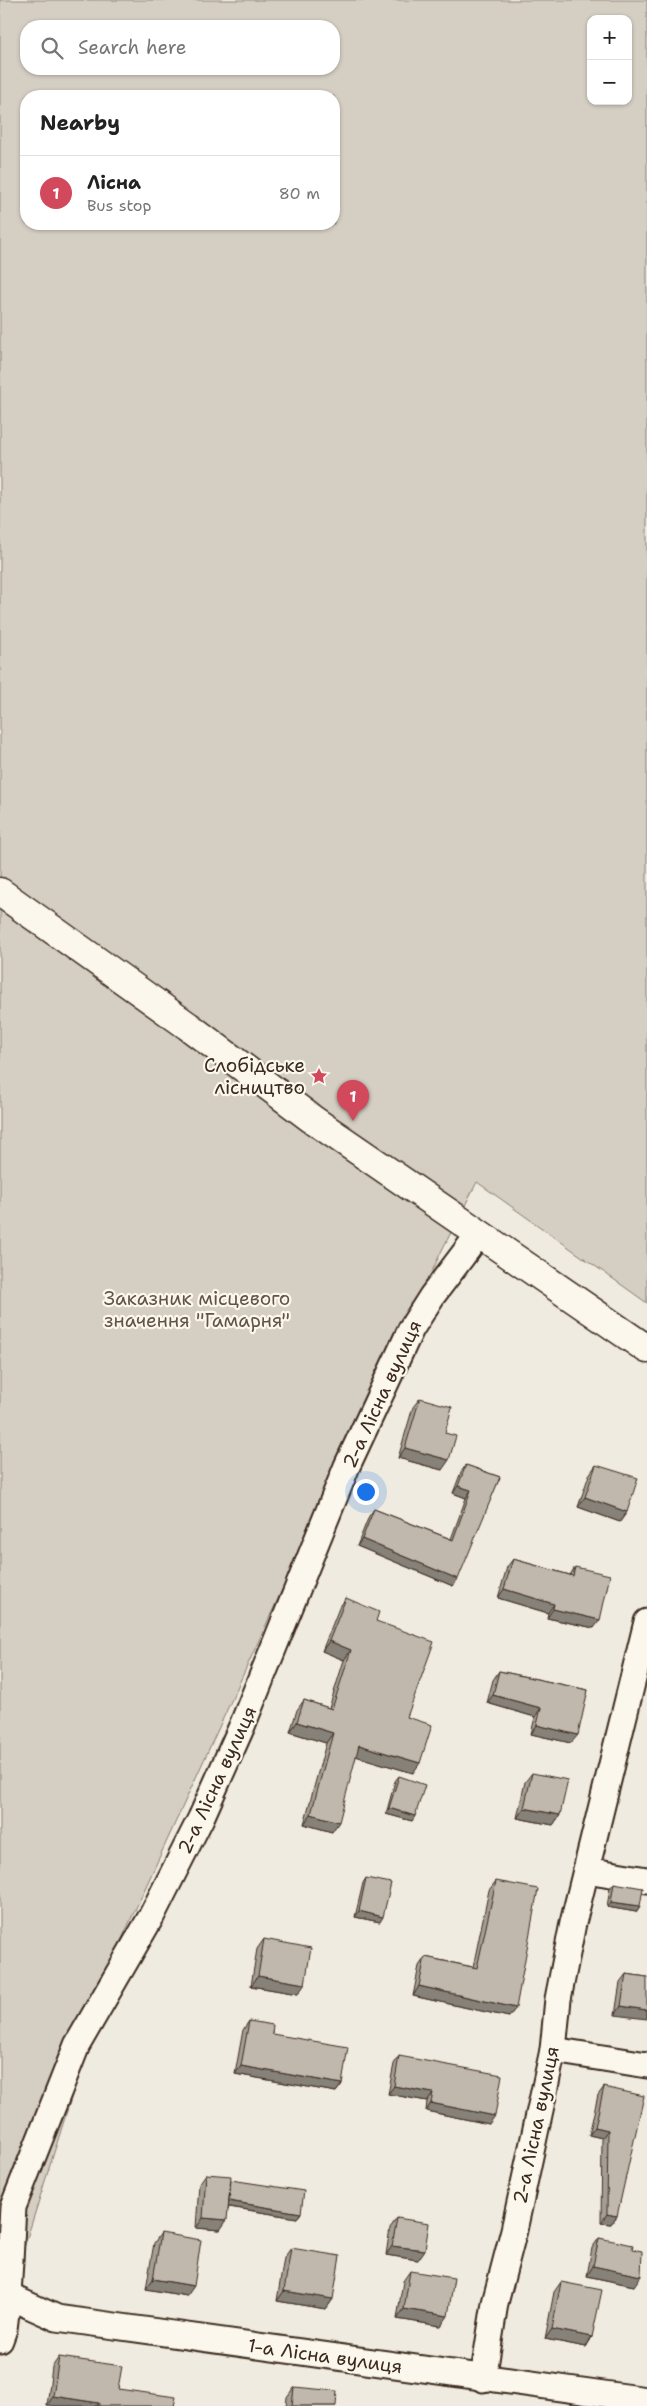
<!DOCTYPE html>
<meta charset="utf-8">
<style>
body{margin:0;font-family:"Shantell Sans",sans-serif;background:#f6f6f6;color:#222}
.controls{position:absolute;right:15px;top:15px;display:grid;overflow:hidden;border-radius:10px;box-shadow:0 1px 4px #0004}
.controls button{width:45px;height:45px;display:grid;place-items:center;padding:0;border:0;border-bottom:1px solid #e0e0e0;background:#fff;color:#222;font:25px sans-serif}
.you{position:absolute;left:365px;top:1491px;width:18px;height:18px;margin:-12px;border:4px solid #fff;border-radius:50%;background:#1a73e8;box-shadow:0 0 0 8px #1a73e833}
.badge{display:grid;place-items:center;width:32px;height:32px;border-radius:50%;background:#d1495b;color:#fff;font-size:16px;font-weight:700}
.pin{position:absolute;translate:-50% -41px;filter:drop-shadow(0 1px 2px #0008)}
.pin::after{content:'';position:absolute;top:26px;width:18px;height:15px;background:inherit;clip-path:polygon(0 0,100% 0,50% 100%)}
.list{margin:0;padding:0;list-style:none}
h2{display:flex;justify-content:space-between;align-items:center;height:65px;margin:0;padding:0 20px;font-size:21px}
h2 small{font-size:16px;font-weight:400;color:#767676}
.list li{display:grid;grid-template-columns:32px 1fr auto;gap:15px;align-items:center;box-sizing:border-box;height:75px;padding:0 20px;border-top:1px solid #e0e0e0}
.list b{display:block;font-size:19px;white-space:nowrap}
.list p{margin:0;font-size:16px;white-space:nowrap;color:#767676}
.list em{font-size:16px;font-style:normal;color:#767676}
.icon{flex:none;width:28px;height:28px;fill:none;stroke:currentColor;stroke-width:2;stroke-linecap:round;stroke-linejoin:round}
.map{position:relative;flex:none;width:647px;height:2406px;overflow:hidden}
.search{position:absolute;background:#fff;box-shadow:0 1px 4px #0004;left:20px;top:20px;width:320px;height:55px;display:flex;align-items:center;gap:12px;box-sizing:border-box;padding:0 18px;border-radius:20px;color:#767676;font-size:19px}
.panel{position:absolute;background:#fff;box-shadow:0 1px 4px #0004;left:20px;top:90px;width:320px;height:140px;border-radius:20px}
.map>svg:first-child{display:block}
.green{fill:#d5cec3;stroke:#887c70;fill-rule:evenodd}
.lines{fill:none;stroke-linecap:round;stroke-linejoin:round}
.street-casing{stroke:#3b2a1e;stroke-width:29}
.secondary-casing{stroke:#3b2a1e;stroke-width:31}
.street{stroke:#fbf7ec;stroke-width:25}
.secondary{stroke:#fbf7ec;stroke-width:28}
.wall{fill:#a59e95;stroke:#3b2a1e}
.shaded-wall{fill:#868179;stroke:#3b2a1e}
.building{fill:#c0b8ad;stroke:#3b2a1e}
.labels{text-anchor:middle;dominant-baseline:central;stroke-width:4.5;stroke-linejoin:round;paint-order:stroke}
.poi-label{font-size:19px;fill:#3b2a1e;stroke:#fbf7ec;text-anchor:end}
.park-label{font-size:19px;fill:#625347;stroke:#fbf7ec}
.street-label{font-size:19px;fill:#3b2a1e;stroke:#fbf7ec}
</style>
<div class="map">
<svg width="647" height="2406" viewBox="0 0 647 2406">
<rect width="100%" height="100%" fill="#f0ebe0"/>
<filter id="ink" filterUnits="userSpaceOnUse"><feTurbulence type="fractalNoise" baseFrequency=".02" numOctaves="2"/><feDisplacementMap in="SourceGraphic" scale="10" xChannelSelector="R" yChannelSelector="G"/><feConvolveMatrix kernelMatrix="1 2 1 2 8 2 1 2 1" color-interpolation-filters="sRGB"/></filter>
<g filter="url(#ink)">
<path class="green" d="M0,0H647V1303L477,1182L443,1248L282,1590L120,1943L0,2324ZM591,19H628V101H591ZM26,26H334V69H26ZM26,96H334V224H26Z"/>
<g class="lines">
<g class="street-casing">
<g id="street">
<polyline points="586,1870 647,1880"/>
<polyline points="553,2050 647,2065"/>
<polyline points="8,2296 57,2318 647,2400"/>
<polyline points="0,2340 4,2329 8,2296 13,2207 77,2045 151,1917 201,1818 242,1726 347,1466 411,1329 432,1296 479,1234"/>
<polyline points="483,2379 495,2303 514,2230 553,2050 558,1999 573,1923 647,1622"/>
</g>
</g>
<g class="secondary-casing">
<polyline id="secondary" points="0,892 188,1026 312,1119 647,1349"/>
</g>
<use href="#street" class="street"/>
<use href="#secondary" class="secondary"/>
</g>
<g class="wall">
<polygon points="420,1398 445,1433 442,1470 398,1458 413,1407"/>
<polygon points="466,1465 500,1477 453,1586 357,1546 369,1516 374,1509 451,1539 466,1498 453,1493 461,1472"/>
<polygon points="596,1465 620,1522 578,1507 589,1475"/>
<polygon points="513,1559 570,1575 575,1567 594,1628 547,1618 548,1613 498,1598 507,1567"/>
<polygon points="346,1598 376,1621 407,1717 413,1773 356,1756 332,1832 304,1824 326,1743 290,1732 297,1710 304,1700 329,1708 344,1660 322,1651 339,1608"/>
<polygon points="499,1671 588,1690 571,1743 531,1734 535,1717 487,1703 493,1680"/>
<polygon points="532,1773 560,1815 553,1825 517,1818 525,1782"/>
<polygon points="399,1776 415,1816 412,1821 386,1814 395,1781"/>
<polygon points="366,1878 380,1922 355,1917 363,1883"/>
<polygon points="496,1881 509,2017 413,1996 419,1966 425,1957 473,1967 489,1890"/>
<polygon points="614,1883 640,1906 636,1912 607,1907 610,1888"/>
<polygon points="264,1939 298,1994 251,1986 257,1949"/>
<polygon points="626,1974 647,1977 615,2015 620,1982"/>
<polygon points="249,2021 342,2084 336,2092 235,2074 243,2030"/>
<polygon points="399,2056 489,2124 426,2111 427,2101 388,2094 394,2064"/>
<polygon points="604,2087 617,2216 611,2224 601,2223 602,2138 589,2135 598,2095"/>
<polygon points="206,2174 231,2181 301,2213 297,2218 229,2207 220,2230 196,2228 199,2184"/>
<polygon points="397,2218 418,2260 386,2255 390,2228"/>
<polygon points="161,2233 187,2296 146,2289 154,2243"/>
<polygon points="599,2238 632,2249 634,2286 587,2276 592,2248"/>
<polygon points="291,2248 333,2299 326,2309 277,2301 284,2258"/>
<polygon points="410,2271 441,2326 397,2319 403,2281"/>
<polygon points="561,2282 592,2337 586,2347 545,2339 554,2292"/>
<polygon points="59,2357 118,2389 174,2406 47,2406 52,2367"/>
<polygon points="294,2387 336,2406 286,2406 287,2397"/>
</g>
<g class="shaded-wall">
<polygon points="405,1448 449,1460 442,1470 398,1458"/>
<polygon points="458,1486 471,1490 466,1498 453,1493"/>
<polygon points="585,1497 627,1512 620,1522 578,1507"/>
<polygon points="362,1539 458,1579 453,1586 357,1546"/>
<polygon points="504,1589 554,1604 548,1613 498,1598"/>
<polygon points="553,1609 600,1620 594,1628 547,1618"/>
<polygon points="329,1641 351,1650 344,1660 322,1651"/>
<polygon points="493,1695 541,1708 535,1717 487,1703"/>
<polygon points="297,1722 333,1733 326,1743 290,1732"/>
<polygon points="537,1725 578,1735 571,1743 531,1734"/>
<polygon points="359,1745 420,1763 413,1773 352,1755"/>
<polygon points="389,1808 415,1816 412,1821 386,1814"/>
<polygon points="524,1808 560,1815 553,1825 517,1818"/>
<polygon points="311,1814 339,1822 332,1832 304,1824"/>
<polygon points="611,1902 640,1906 636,1912 607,1907"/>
<polygon points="359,1911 383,1917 380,1922 355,1917"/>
<polygon points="258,1976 305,1984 298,1994 251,1986"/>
<polygon points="419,1986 516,2008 509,2017 413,1996"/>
<polygon points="621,2006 647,2010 647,2019 615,2015"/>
<polygon points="241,2066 342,2084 336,2092 235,2074"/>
<polygon points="394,2086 433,2093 427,2101 388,2094"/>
<polygon points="431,2103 495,2116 489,2124 426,2111"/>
<polygon points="595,2127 608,2130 602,2138 589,2135"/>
<polygon points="228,2201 301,2213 297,2218 224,2206"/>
<polygon points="607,2214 617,2216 611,2224 601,2223"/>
<polygon points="203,2218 227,2220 220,2230 196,2228"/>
<polygon points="392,2246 425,2250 418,2260 386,2255"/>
<polygon points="593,2266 641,2276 634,2286 587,2276"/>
<polygon points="153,2279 194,2286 187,2296 146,2289"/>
<polygon points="284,2291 333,2299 326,2309 277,2301"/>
<polygon points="404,2309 448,2316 441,2326 397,2319"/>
<polygon points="552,2329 592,2337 586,2347 545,2339"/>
<polygon points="53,2396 99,2403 97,2406 47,2406"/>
</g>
<g class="building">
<polygon points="420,1398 452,1407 445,1433 456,1436 449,1460 405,1448"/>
<polygon points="466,1465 500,1477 458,1579 362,1539 374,1509 453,1540 471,1490 458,1486"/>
<polygon points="596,1465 638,1478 627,1512 585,1497"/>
<polygon points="513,1559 573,1576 575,1567 610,1575 600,1620 553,1609 554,1604 504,1589"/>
<polygon points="346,1598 379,1612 376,1621 434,1642 407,1717 432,1725 420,1763 359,1745 339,1822 311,1814 333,1733 297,1722 304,1700 332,1709 351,1650 329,1641"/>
<polygon points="499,1671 588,1690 578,1735 537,1725 541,1708 493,1695"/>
<polygon points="532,1773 568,1780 560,1815 524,1808"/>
<polygon points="399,1776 425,1785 415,1816 389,1808"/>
<polygon points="366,1878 391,1883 383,1917 359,1911"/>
<polygon points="496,1881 538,1889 516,2008 419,1986 425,1957 477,1968"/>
<polygon points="614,1883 643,1888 640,1906 611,1902"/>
<polygon points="264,1939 311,1948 305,1984 258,1976"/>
<polygon points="626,1974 647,1977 647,2010 621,2006"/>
<polygon points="249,2021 273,2025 272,2034 348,2047 342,2084 241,2066"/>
<polygon points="399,2056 502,2075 495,2116 431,2103 433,2093 394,2086"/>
<polygon points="604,2087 644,2096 617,2216 607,2214 608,2130 595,2127"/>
<polygon points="206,2174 231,2176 227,2220 203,2218"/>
<polygon points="231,2180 304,2191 301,2213 229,2201"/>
<polygon points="397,2218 429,2223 425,2250 392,2246"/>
<polygon points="161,2233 201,2240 194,2286 153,2279"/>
<polygon points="599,2238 633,2245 632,2249 642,2251 641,2276 593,2266"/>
<polygon points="291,2248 340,2256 333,2299 284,2291"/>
<polygon points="410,2271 454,2278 448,2316 404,2309"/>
<polygon points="561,2282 602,2290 592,2337 552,2329"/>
<polygon points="59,2357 122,2366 118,2389 176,2397 174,2406 99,2406 99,2403 53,2396"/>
<polygon points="294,2387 337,2391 336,2406 292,2406"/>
</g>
</g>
<defs>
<g id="sight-bare" transform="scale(1.35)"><path d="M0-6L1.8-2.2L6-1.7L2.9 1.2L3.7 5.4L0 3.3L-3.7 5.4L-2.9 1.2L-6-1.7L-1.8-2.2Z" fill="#d1495b" stroke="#fbf7ec" stroke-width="2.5" paint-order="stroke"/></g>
</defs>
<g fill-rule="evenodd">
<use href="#sight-bare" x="319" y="1076"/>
</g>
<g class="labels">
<g class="poi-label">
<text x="305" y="1065">Слобідське<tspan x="305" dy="22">лісництво</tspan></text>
</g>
<g class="park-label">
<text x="197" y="1298">Заказник місцевого<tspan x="197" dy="22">значення "Гамарня"</tspan></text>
</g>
<g class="street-label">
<text transform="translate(382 1394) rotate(-65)">2-а Лісна вулиця</text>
<text transform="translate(217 1780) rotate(-65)">2-а Лісна вулиця</text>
<text transform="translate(536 2125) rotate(-78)">2-а Лісна вулиця</text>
<text transform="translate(325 2356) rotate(8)">1-а Лісна вулиця</text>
</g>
</g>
</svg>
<div class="controls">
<button>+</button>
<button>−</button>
</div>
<div class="you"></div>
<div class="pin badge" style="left:353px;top:1121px">1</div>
<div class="search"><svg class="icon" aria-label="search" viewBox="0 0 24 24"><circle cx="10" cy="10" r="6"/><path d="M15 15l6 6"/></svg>Search here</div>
<section class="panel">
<h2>Nearby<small></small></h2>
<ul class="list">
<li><span class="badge">1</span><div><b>Лісна</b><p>Bus stop</p></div><em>80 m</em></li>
</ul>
</section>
</div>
